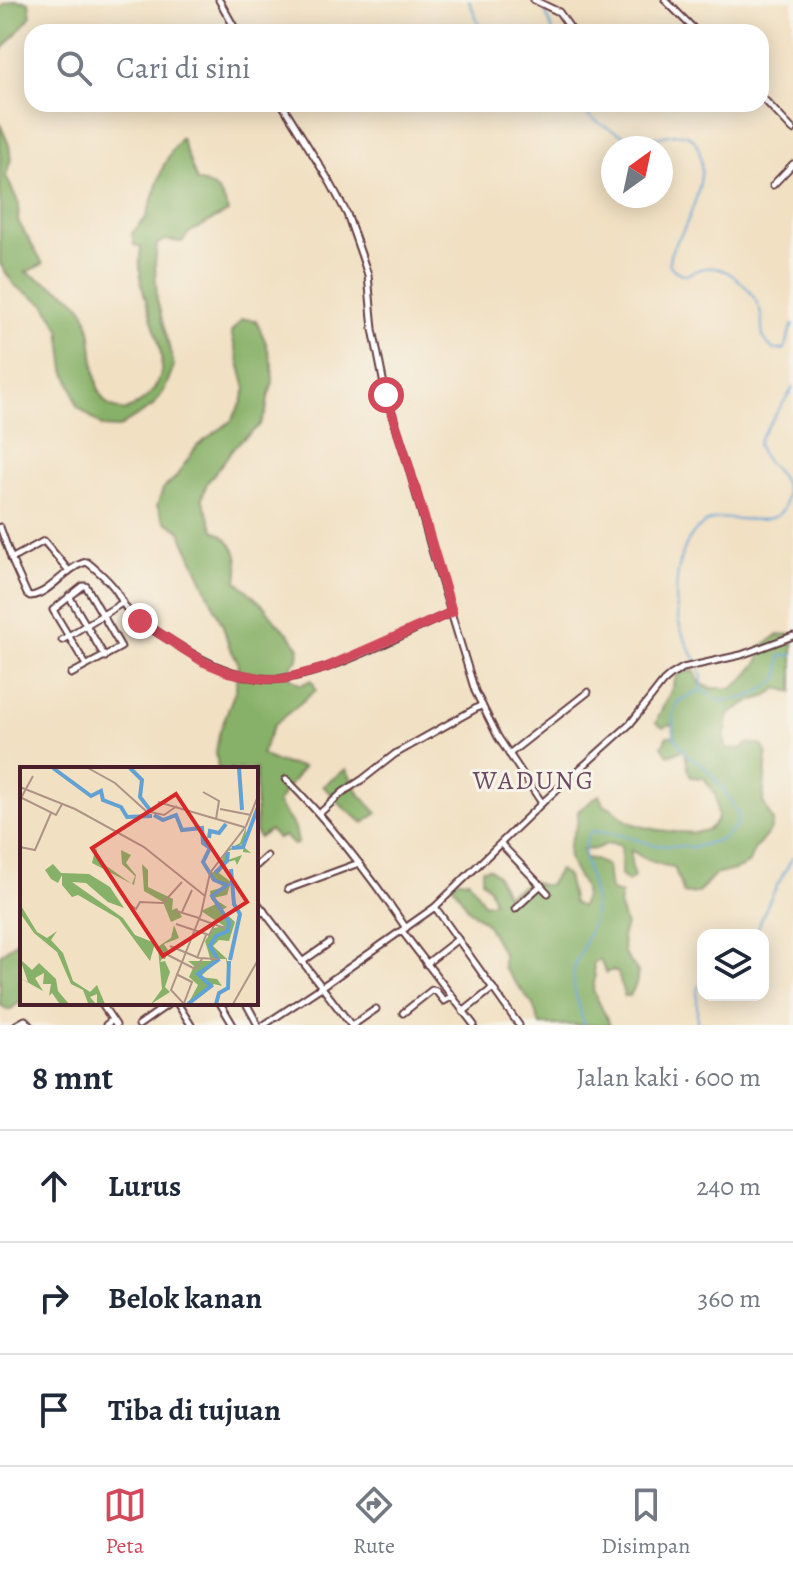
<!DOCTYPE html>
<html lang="id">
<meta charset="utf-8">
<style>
body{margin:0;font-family:Alegreya,serif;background:#f2f2f3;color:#1f2937}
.controls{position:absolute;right:24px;bottom:24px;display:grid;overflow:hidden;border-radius:16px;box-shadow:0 4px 20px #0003}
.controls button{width:72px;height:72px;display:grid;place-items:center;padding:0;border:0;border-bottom:2px solid #e0e1e3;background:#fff;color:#1f2937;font:40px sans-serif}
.compass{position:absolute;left:601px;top:136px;width:72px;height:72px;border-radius:50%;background:#fff;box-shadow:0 4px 20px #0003;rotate:33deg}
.stop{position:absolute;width:24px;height:24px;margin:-18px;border:6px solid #d1495b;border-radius:50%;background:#fff}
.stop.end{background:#d1495b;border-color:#fff;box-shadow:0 2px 8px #0008}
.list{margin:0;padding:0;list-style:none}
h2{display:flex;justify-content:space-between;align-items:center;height:104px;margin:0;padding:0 32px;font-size:34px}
h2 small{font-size:26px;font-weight:400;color:#747a83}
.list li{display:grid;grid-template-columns:52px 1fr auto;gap:24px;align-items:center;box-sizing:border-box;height:112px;padding:0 32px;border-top:2px solid #e0e1e3}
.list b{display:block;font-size:30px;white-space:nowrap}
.list em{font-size:26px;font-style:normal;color:#747a83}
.icon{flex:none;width:44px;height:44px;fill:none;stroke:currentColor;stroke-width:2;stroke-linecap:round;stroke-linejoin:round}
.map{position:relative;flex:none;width:793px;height:1025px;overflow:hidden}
.search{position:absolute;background:#fff;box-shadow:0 4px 20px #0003;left:24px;right:24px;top:24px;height:88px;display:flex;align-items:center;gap:20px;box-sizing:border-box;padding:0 28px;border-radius:24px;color:#747a83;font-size:30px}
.sheet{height:440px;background:#fff}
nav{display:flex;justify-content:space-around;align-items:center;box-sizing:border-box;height:112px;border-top:2px solid #e0e1e3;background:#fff;font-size:22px;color:#747a83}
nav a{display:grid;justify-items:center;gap:4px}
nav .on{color:#d1495b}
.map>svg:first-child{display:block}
.forest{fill:#87b168;stroke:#68684a;stroke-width:2}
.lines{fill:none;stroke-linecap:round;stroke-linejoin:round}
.stream{stroke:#61a1d4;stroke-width:2}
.minor-casing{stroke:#633c42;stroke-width:9}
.minor{stroke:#fff;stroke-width:5}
.route{stroke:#d1495b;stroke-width:10}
.labels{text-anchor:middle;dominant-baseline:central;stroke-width:6;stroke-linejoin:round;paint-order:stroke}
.quarter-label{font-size:26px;letter-spacing:2px;fill:#6b4c64;stroke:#f7f3e8}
.inset-river{fill:none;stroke:#61a1d4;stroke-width:4}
.inset-road{fill:none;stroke:#ae9386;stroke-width:2}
.view{fill:#d62828;fill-opacity:0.15;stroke:#d62828;stroke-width:4}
.inset-edge{fill:none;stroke:#4a1f2b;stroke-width:4}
</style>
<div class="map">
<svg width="793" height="1025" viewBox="0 0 793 1025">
<rect width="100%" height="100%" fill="#f7f3e8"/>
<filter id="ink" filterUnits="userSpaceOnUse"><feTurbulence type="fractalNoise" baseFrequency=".0125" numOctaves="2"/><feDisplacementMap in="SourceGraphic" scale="16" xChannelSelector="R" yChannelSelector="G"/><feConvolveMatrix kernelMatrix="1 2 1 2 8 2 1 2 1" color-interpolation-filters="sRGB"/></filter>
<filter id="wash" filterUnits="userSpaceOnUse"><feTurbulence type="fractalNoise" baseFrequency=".006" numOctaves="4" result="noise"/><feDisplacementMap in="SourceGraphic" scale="32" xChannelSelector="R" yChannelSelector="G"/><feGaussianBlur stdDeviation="1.8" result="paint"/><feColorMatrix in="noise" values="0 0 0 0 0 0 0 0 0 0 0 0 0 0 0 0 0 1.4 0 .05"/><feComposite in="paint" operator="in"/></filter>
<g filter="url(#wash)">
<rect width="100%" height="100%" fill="#f1e0c2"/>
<g class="forest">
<polygon points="15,0 29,2 31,16 3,49 0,56 0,9 4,4"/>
<path d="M0,124L9,145L11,159L6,176L19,204L18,221L43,264L26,272C42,281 74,293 83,309C98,333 88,387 107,404C111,408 119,409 124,411C189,384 152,333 142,285C139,272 139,261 141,247L134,245L132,233L146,218L163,167L172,150L181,138L197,181C216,186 223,193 228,212L190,232L182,242L165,240L157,244L155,264L157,300L174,366L164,391L153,406L118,428L103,427L77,406L73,390L65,370L60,329L45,304L15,286L0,264Z"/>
<path d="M242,319L256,320L266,343L272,364L273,382L268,398L266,413L259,426L237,444L207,483L202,498L214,530C236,542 241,557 237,581L264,606L278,624L288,633L299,648L298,659L292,665L290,677L301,685L312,680L316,690L274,725L261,754L276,762L303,767L277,803L295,828L298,843L294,845L284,836L278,839L270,830L259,838L256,833V769H218L216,752L219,734L236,688L238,662L229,646L223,626L180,531L165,521L157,506L163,489L175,478L197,446L231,421L241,404L246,389L231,332Z"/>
<path d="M793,634V692L778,688L767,696L746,703L729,715L724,739L727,750L741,748L750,743L763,746L767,755L763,802L773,821L770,831L754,850L748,864L735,870L714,875L698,893L684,894L674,867C658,865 644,860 631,850V863L634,877L628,882L621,875V846C606,841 607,845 595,849C591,850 587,849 583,849L584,858L593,859L607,866C609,875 607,882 611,891L621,894L619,905L626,925L622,937L624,953L638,972L636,984L630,996H624L618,973L612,970L606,973L600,960L593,963L595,978L593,990L610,1025H540L533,1005L503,967V954L486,923L470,911L452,884L457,880H469L484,904L494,902L489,888L482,880V869L489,868L497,875L506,895L532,881L540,885H549L559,870L567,876L573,903L581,907C591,884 576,881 570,861C565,846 573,837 577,824C578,823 578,813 578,811L599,795L604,805C616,807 619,818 629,822C644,829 696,838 710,828C712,827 716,821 718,819L716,796L704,778L691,777C686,768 688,757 683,750L668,755L662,746L667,736H674L673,724L663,727L656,723C663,705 673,690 678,672L694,671L701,684L711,688H732L744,679L759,661L762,646L778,635Z"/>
<polygon points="346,769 360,795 377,813 364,823 343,807 323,786"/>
<polygon points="20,938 22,938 22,1001 9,1010 0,1005 0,955"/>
</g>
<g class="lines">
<g class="stream">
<polyline points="469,0 482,32"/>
<polyline points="544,8 553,32"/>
<path d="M575,104C588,118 619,137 639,139C667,141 696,116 701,161C704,181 692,213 683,231C676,243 669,250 669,264L674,270L685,275C694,271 705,266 715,268C734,271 754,292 760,310C766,330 755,333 774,350H783C791,342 786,332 793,325"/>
<path d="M697,662C690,649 682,637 679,623C672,591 676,532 713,520C729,514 773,529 783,509C785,506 785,501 786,497C789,473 763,466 758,445L760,438L793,388"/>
<polyline points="699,668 702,677 702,689"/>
<polyline points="703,691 721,701 749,697 769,686 779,678 781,656 793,655"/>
<path d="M756,935C764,907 779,882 793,857"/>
<path d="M584,1025C581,1011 570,982 574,969C581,946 599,922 594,897C591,875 575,850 592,831L620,835L655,845L695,847L722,839L737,825L738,814L724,790L704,766L686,754L674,736L673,713L678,701L702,690"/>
<polyline points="697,1025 697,990 703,979"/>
</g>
</g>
</g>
<g filter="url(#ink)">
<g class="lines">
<g class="minor-casing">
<g id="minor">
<polyline points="219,0 237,32"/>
<polyline points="534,0 559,12 573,32"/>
<polyline points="665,0 697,32"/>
<polyline points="761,96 793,130"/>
<polyline points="282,104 331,184 347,214 361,254 368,275 373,329 386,395 406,457 431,547 475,691 498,737 542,803"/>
<polyline points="773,185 793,164"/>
<path d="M0,527L13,563L27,594L30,596C51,594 66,566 87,562C97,570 110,581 117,592C122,600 124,607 130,613C144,625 161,634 176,644C204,662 234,677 267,679C316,682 405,633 452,612"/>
<polyline points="11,559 44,541 69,571"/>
<polyline points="69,596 105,657"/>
<polyline points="62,640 122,603"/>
<polyline points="71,674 121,647 86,586 83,586 53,610 86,665"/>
<polyline points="509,754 588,692"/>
<path d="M286,779C332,825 370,875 406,928"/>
<polyline points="320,813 343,792 363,779 395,754 482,705"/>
<polyline points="501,844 548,893"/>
<polyline points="256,866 267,856"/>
<polyline points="288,889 359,863"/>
<polyline points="256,901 351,1025"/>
<polyline points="435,907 519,1025"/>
<polyline points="515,909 541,885"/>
<polyline points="256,916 264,911"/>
<polyline points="402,931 474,1025"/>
<polyline points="302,962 329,943"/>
<polyline points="426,964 458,939"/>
<polyline points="101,1003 116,1025"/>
<polyline points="177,1003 191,1025"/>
<polyline points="220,1003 233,1025"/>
<polyline points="246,1003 258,1025"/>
<polyline points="463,1012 493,988"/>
<polyline points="403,1013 432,990 436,991 444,1001 451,997"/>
<polyline points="16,1025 25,1020 30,1025"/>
<polyline points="106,1025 112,1020"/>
<polyline points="139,1025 170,1003"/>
<polyline points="264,1025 323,986 435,907 542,803 630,724 663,682 671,675 683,668 741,655 793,636"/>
<polyline points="353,1025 376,1009"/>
</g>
</g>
<use href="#minor" class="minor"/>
</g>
</g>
<g class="lines" filter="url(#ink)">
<polyline class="route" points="140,621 204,662 228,672 265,679 283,679 325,668 452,612 406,457 386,395"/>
</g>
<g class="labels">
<g class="quarter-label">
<text x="534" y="780">WADUNG</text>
</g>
</g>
<g transform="translate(20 767)">
<rect width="238" height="238" fill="#f1e0c2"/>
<path d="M226,60L225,81L231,86L223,85L224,76L207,85L208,93L222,88L217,98L215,93L208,95L199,106L211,115L207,128L193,131L207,140L202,143L215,155L209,174L199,173L193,179L207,192L206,199V192H200L180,210L197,212L202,219L194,217L168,237L178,218L169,210L174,199L168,194H191L185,174L194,161L204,159L181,144L196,137L191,132L190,124L204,120L191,112L190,106L197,104L206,84L220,76ZM76,79L78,93L112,117L115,109L102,97L101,83L111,88L106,96L116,108L114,118L72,96ZM33,97L41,106L69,107L90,120L104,141L88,135L66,116L52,115L103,151L115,168L135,176L130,194L99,152L58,128L52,130L42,118V108L38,116L31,112L25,103ZM122,97L128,103V120L153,132L152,143L157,141L162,150L151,155L143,135L124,124ZM0,137L17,165L27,171L37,164L31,173L43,186L53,214L70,225L77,218L85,237H77V227L70,230L76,237L68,236L63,223L51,217L37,185L14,166L0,146ZM154,158L159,171L144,177L148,183L140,195L145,194L150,205L145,220L150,225L131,237L142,222L138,182L139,179L151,171ZM0,192L12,203L19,196L36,212L38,224L49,237L39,236L32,226L29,229L31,217H23L24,206L15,211L23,224L0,211L8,215Z" fill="#87b168"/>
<path class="inset-river" d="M33,1L71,29L81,24L83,33L101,40L107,50L132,49M110,1L122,13L120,30L130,43M219,1L222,43M134,48L143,53L156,48L162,63L182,61L183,76L190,81L183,95L194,113L207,118L192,129L209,155L208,164L196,169L190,179L198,193L178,207L191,219L168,237M189,71L190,64L199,66L206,57M212,81L223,80L238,40M195,106L207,94L208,85M210,193L220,147L214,137L211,102M196,237L199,226L208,221L209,194"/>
<path class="inset-road" d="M68,1L95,16L126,44L144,48L157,39M0,20L55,42L124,80L185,129M183,25L199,34L196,52M0,30L36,48L42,37M1,31L13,9M138,35L224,60M200,42L231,48M0,80L15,83L31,46M105,134L116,142L120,135L143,136L162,115M156,144L179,151M162,145L172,123M179,152L205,161M156,157L189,168L195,157M150,179L179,191L198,192M177,191L186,168M144,192L146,187L175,202L182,192M156,207L172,215L164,236M164,237L151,223L181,147L190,106L226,59L238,29M213,237L238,193"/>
<path class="view" d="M156,27L227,135L143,189L72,81Z"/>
<rect width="238" height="238" class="inset-edge"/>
</g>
</svg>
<div class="controls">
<button><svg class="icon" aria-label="layers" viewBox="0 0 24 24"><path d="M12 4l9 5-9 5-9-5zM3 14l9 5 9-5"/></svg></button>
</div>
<svg class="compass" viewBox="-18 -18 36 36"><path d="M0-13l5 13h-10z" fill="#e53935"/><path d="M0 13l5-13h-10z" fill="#747a83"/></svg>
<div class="stop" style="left:386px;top:395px"></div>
<div class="stop end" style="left:140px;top:621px"></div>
<div class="search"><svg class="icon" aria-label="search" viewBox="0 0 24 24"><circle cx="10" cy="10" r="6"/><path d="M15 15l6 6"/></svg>Cari di sini</div>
</div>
<section class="sheet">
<h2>8 mnt<small>Jalan kaki · 600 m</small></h2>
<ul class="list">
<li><svg class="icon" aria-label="ahead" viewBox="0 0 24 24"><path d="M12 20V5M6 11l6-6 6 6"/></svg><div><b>Lurus</b></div><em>240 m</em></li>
<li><svg class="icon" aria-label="right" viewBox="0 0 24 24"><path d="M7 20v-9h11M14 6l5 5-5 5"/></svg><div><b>Belok kanan</b></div><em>360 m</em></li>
<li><svg class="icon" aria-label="arrive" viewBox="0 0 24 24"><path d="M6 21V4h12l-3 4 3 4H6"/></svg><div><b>Tiba di tujuan</b></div></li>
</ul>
</section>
<nav>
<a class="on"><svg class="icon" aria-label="map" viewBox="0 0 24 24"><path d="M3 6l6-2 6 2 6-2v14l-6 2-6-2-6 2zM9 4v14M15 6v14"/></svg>Peta</a>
<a><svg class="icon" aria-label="directions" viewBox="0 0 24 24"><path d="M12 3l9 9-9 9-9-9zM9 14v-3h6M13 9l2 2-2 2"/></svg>Rute</a>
<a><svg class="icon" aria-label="saved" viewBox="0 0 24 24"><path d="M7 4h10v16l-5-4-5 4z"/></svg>Disimpan</a>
</nav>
